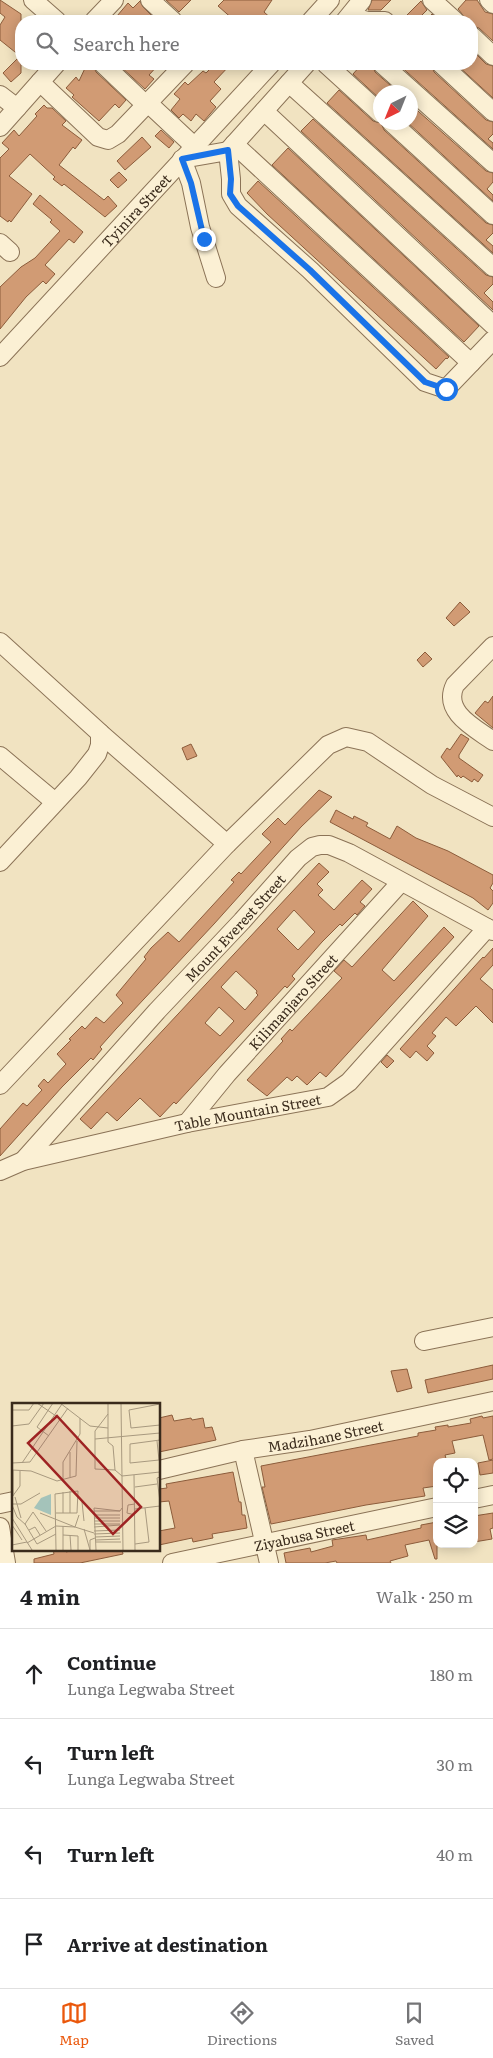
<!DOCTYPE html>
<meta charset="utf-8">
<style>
body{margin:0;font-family:Literata,serif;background:#f2f2f2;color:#202124}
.controls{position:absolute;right:15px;bottom:15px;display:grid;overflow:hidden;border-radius:10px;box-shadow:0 2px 12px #0003}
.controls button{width:45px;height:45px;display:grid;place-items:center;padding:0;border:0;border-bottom:1px solid #e0e0e0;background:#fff;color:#202124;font:25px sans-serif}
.compass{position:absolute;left:373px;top:85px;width:45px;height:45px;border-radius:50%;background:#fff;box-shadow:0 2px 12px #0003;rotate:223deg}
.stop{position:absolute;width:15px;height:15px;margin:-11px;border:4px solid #1a73e8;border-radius:50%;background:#fff}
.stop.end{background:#1a73e8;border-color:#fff;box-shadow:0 1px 5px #0008}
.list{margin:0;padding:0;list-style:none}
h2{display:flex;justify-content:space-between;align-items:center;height:65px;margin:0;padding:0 20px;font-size:21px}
h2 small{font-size:16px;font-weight:400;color:#757577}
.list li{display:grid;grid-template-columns:32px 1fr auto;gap:15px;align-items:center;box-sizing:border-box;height:90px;padding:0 20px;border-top:1px solid #e0e0e0}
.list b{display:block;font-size:19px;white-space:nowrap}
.list p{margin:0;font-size:16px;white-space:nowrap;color:#757577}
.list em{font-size:16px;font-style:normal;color:#757577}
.icon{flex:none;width:28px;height:28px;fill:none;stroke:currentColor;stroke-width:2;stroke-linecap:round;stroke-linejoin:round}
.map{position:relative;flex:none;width:493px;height:1563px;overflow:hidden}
.search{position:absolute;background:#fff;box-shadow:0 2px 12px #0003;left:15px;right:15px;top:15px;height:55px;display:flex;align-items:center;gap:12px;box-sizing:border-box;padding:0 18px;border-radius:20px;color:#757577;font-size:19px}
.sheet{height:425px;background:#fff}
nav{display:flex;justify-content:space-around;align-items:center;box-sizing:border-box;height:70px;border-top:1px solid #e0e0e0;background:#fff;font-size:14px;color:#757577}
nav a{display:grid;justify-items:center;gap:2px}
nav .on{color:#ea580c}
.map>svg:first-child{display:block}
.building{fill:#d19b74;stroke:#8c5c3b;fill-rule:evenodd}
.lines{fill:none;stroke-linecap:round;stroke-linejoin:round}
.minor-casing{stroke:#8b7357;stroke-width:20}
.minor{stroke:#fbf0d4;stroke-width:18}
.route{stroke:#1a73e8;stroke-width:6}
.labels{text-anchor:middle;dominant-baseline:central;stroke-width:5;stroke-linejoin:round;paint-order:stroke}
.street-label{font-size:14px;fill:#3a2b1c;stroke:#f8edd1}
.inset-road{fill:none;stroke:#a8997f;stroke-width:1}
.view{fill:#9e2323;fill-opacity:0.15;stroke:#9e2323;stroke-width:2.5}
.inset-edge{fill:none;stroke:#3a2b1c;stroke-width:2.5}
</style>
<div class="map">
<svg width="493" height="1563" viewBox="0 0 493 1563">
<rect width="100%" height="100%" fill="#f1e3c1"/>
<g class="building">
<polygon points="0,0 21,14 21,73 11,82 3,73 20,56 0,40 0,25 5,17 0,13"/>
<polygon points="166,0 191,0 179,12"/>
<polygon points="224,0 272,0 264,12 274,21 235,21 218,6"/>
<polygon points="372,0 391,0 381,10 368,10"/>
<polygon points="466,0 477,0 485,12 493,14 493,41 479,28 472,26 472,21 466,21 462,14 458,9"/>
<polygon points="140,1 143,7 153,17 149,21 123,21 117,16 128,3 133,8"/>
<polygon points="421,1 427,10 416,21 401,21"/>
<polygon points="432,14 439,21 425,21"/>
<polygon points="472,50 486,64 493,66 493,98 456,64 472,64"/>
<polygon points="87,64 91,67 93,65 96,72 126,100 119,108 115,104 99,121 72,97 74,95 66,88 76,77 79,81"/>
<polygon points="123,64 159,64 149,75 154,79 145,89 120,66"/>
<polygon points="215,64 231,64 214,82 221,89 210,101 216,107 204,121 196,114 191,121 183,114 179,118 171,110 180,99 174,94 185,82 188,85 203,71 206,73"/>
<polygon points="362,64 372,64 375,72 398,92 380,92 380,99 353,74"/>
<polygon points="398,64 431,64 434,72 486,120 493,122 493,134 488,139 493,143 493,149"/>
<polygon points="339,90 373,121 381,123 384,130 486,223 493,225 493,233 486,240 493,246 493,253 327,103"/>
<polygon points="410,104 486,171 493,173 493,182 487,189 493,195 493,201 407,122 410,122"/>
<polygon points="44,105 47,108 52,108 66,121 62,125 82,140 75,149 73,147 59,165 104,200 108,196 117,206 105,217 64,184 62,186 53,179 55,177 30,154 9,176 32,194 11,222 9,220 8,222 0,216 0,158 9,149 2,143 14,130 19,136 37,116 35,114"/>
<polygon points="313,119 486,275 493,277 493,284 484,293 493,302 493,310 301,131"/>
<polygon points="161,130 174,142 169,148 155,136"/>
<polygon points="142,137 151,147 125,170 117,161"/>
<polygon points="288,148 479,326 465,341 464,342 272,165"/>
<polygon points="119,172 127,180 118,188 110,180"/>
<polygon points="258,181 449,357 447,359 446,358 436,369 267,214 247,193"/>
<polygon points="40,195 83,232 74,243 69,239 45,265 55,274 46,284 43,281 26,297 0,329 0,287 21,267 35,258 60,231 50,222 52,220 33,204"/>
<polygon points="460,602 470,612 454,626 446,618"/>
<polygon points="425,652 432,659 423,667 417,660"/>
<polygon points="493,696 493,728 475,713 485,701 488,703"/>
<polygon points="461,734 469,739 459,755 459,758 483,775 478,782 474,779 472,782 463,776 461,778 458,775 457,777 441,757 447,748 450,750"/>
<polygon points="191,744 197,756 187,760 182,748"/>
<polygon points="319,790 332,797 301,827 214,924 116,1029 100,1047 102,1049 93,1060 91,1058 62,1087 0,1156 0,1129 23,1103 27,1106 42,1090 38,1086 44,1079 48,1083 66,1064 57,1054 71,1040 69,1039 82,1026 85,1029 96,1017 104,1023 123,1003 116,995 146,959 144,957 151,948 168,932 179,942 234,882 231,880 239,872 241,874 271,842 262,834 278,818 285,825"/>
<polygon points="336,810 353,819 354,816 368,823 366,826 390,839 397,826 416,838 448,851 493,875 493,883 490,888 493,891 493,903 488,910 473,898 330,822"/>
<path d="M319,863L329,872L317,884L323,890L318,895L334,910L362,880L372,889L360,902L365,906L357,915L355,913L342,926L340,924L322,942L292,976L295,979L287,988L285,986L176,1104L174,1102L160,1117L140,1098L117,1121L107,1112L91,1129L80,1119ZM294,910L315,932L298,950L277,929ZM236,971L257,991L256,993L258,995L245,1010L221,987ZM219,1007L234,1021L220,1036L205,1023Z"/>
<polygon points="413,901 428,916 382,970 394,981 444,927 454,937 326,1077 320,1072 307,1085 297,1076 292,1081 287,1077 267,1096 258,1089 247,1080 283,1041 281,1039 290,1029 292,1031 342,978 334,971 344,960 352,967"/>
<polygon points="493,948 493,965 480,979 493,990 493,1023 476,1006 456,1026 446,1017 432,1033 436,1036 427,1046 434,1053 427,1061 416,1051 410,1058 400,1049 483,957 484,958"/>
<polygon points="387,1055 394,1061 387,1068 381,1062"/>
<polygon points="493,1365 493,1379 428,1393 425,1380"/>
<polygon points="407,1369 412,1388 397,1392 391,1371"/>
<polygon points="172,1415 174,1421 191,1418 192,1420 203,1418 205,1428 212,1427 216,1440 159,1452 159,1418"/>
<polygon points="482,1416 483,1418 493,1416 493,1459 489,1460 483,1435 452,1441 455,1453 445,1455 447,1462 437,1462 437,1468 435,1468 437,1486 423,1488 425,1496 366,1505 271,1524 262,1487 265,1487 261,1466 418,1436 418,1433 436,1430 435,1427 448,1425 448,1427 471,1423 470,1419"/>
<polygon points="493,1460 493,1473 480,1475 478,1463"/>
<polygon points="233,1472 239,1502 241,1502 242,1515 245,1515 247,1528 212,1534 213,1538 193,1542 192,1538 159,1545 159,1531 175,1528 169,1501 159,1502 159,1489 167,1488 166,1484"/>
<polygon points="493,1513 493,1528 490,1529 492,1539 474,1542 474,1516"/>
<polygon points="437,1522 437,1559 435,1559 429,1540 405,1545 408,1556 390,1561 391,1563 337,1563 336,1561 325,1563 286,1563 284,1553 310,1548 311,1552 333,1546 332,1540 366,1535 367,1540 421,1528 421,1525"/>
<polygon points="53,1549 66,1549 66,1552 79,1549 122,1549 123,1554 80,1563 34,1563 34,1559 54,1554"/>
</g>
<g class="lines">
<g class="minor-casing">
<g id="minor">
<polyline points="33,0 57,21"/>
<polyline points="150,0 173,21"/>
<polyline points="432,0 455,21"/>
<polyline points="489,0 493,4"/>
<polyline points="350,16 367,21 385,21"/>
<polyline points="94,21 114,0"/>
<polyline points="311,21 330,0"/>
<polyline points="345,21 362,0"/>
<polyline points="472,36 493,56"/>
<polyline points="103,64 146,105"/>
<polyline points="326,64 380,113"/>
<polyline points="382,64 493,163"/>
<polyline points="441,64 493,112"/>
<polyline points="40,82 98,137 108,140 118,134 185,64"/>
<polyline points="289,83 493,267"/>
<polyline points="0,95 17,108"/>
<polyline points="148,103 194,146"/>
<polyline points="264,111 493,325"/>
<polyline points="391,122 493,215"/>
<polyline points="0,127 56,64"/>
<polyline points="234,144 471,363"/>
<polyline points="228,151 306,64"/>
<polyline points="0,243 10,252"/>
<polyline points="216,278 200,227 191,183 182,159 228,151 231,179 231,194 238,206 310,270 425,382 446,389 493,340"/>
<path id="s1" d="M0,357L271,64"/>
<polyline points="0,642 100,733 100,745 97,754 78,778 0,862"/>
<path d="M493,646L455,685C442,712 475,728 493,741"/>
<polyline points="100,733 227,844"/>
<polyline points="0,756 55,802"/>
<polyline points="0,1085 227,844 328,745 346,737 368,742 432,785 493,817"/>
<path id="s2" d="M187,1123L227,1074L401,882"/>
<path id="s3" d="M23,1161L157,1011L242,921L298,858L312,847L320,845H329L349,853L493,931"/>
<path id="s4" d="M0,1171L23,1161L187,1123L328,1097L349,1082L487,928"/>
<polyline points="424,1341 493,1327"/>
<polyline points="243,1450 269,1563"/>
<path id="s5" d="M159,1470L243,1450L310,1440L493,1401"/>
<polyline points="474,1499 493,1495"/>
<polyline points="0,1504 14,1501"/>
<polyline points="0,1527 6,1563"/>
<path id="s6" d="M172,1563L437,1507"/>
</g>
</g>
<use href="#minor" class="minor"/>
</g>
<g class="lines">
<polyline class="route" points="204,239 191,183 182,159 228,150 231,179 230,194 238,206 310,270 425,382 446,389"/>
</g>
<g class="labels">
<g class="street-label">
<text stroke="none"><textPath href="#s1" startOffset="200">Tyinira Street</textPath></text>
<text stroke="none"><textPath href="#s3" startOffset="315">Mount Everest Street</textPath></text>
<text stroke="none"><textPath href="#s2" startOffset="161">Kilimanjaro Street</textPath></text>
<text stroke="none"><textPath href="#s4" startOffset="255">Table Mountain Street</textPath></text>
<text stroke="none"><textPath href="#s5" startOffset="170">Madzihane Street</textPath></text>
<text stroke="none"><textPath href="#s6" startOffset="135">Ziyabusa Street</textPath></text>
</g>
</g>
<g transform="translate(12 1403)">
<rect width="148" height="148" fill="#f1e3c1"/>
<path d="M39,91V112L22,105L29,95Z" fill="#a4c3ba"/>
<path class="inset-road" d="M25,0L44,13M48,0L78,23L96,25M96,0V39L101,43L103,67M109,0L111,147M148,1L117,7L119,25L148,22M0,7H17L22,0M96,11L83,28V66L103,67L110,73L148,69M0,23L17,21L32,0M37,33L25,24L41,0M83,36L148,30M145,38L147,57L118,60V41L148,37M58,49V74M0,60L18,59L56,5M10,60L50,1M0,67L19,68L45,78L64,73L65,38M1,67V93M122,72L123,147M148,74L145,75L148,99M51,76V59L68,31V15M123,84L145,81M58,88V110M51,89V110M0,94L8,83V68M3,94L9,115M70,99L72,118M0,101H9L28,90M123,101L116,102L115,110L123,112M0,102L5,114L14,122M123,106L148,103M82,108H108M28,110L63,124L67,112M44,110H65L66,88L43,91L44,147M82,112H108M0,115L20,147M82,115H108M82,118H108M82,121H108M0,122L10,137M51,123V147M82,124L108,122M72,126L78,147M17,127L23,124L28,132M34,128L21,109L13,121L25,141L44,131M82,128L108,127M82,131L108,130M51,132L66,133V147M58,132L59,147M83,134L108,133M84,137L108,136M84,139H109M15,140L44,123L63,124L82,130M123,141L137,139L133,105M0,142L15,139M78,147V137L83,135M84,147L82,105L108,108L110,105"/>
<path class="view" d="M45,13L129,104L101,131L16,40Z"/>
<rect width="148" height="148" class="inset-edge"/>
</g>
</svg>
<div class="controls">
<button><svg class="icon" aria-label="locate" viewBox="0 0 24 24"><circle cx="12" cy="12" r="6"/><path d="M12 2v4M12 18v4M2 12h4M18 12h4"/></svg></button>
<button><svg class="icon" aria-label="layers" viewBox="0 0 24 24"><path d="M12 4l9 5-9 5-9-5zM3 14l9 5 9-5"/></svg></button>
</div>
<svg class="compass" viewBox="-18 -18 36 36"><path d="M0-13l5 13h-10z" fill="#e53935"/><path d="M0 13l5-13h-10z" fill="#757577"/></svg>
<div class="stop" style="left:446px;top:389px"></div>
<div class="stop end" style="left:204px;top:239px"></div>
<div class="search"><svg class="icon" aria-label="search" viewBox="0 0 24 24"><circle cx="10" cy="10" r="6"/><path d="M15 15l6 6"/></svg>Search here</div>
</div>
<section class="sheet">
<h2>4 min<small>Walk · 250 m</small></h2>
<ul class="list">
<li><svg class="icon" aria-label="ahead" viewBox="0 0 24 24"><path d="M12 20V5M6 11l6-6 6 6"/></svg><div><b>Continue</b><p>Lunga Legwaba Street</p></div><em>180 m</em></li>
<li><svg class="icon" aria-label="left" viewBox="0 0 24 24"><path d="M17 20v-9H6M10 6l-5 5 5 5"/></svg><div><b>Turn left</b><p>Lunga Legwaba Street</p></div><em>30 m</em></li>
<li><svg class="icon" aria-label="left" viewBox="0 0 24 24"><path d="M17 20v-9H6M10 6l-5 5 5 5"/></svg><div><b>Turn left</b></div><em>40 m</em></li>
<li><svg class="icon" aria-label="arrive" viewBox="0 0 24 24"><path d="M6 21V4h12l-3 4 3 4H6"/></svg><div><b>Arrive at destination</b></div></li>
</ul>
</section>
<nav>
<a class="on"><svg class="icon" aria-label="map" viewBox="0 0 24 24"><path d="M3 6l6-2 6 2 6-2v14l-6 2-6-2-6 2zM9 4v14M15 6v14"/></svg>Map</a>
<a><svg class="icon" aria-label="directions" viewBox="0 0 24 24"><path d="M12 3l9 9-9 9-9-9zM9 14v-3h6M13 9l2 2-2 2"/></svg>Directions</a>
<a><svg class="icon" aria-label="saved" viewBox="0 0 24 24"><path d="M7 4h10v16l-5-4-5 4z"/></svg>Saved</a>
</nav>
